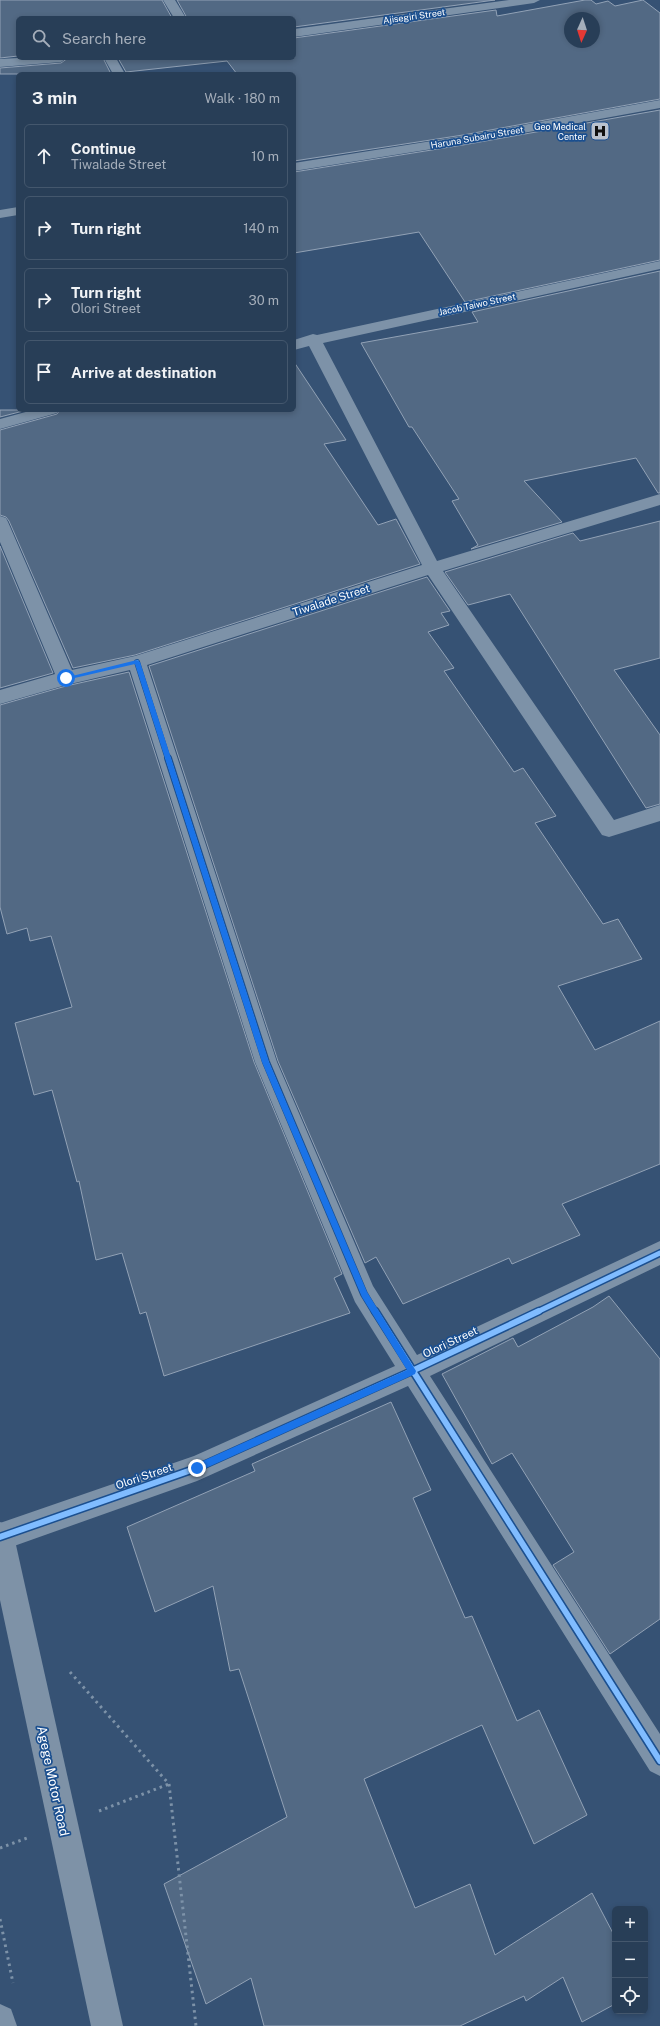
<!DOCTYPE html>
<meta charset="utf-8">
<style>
body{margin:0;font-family:"Public Sans",sans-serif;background:#30455d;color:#f1f3f6}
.controls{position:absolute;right:12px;bottom:12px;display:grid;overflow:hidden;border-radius:6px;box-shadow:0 2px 6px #0003}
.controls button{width:36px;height:36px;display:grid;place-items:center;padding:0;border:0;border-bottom:1px solid #44576d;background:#283e57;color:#f1f3f6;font:20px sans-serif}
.compass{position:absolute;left:564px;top:12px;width:36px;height:36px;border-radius:50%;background:#283e57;box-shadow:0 2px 6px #0003;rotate:183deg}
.stop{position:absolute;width:12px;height:12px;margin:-9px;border:3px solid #1a73e8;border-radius:50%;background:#fff}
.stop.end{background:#1a73e8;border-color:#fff;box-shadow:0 1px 4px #0008}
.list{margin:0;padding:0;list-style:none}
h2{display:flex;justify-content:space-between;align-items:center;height:52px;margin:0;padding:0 16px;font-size:17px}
h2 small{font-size:13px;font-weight:400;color:#a5aeba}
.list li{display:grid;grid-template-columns:26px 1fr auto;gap:12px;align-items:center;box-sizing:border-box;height:64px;margin:0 8px 8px;padding:0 8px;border:1px solid #44576d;border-radius:6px}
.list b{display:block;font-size:15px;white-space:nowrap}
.list p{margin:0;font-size:13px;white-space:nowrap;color:#a5aeba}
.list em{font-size:13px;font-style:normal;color:#a5aeba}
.icon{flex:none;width:22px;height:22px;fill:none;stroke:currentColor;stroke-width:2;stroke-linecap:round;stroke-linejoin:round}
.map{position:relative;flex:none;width:660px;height:2026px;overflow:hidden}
.search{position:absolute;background:#283e57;box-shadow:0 2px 6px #0003;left:16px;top:16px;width:280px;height:44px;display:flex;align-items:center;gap:10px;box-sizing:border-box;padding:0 14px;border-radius:6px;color:#a5aeba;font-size:15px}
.panel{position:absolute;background:#283e57;box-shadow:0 2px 6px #0003;left:16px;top:72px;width:280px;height:340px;border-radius:6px}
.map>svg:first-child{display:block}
.building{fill:#526984;stroke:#92a2b6;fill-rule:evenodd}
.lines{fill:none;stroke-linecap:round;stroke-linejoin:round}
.path{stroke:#7d92a8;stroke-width:3;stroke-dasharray:2.5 4;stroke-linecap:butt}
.minor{fill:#7d92a8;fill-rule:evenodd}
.highway{fill:#7e92a7;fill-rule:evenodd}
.cycleway-far2-casing{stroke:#1b4f8f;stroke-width:6}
.cycleway-far1-casing{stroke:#1b4f8f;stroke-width:8}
.cycleway-casing{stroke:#1b4f8f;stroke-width:9}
.cycleway-far2{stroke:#80bcff;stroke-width:4}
.cycleway-far1{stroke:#80bcff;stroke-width:5}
.cycleway{stroke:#80bcff;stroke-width:6}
.route{fill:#1a73e8}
.labels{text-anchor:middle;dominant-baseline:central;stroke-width:3.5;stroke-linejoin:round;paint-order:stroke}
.far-street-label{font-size:9px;fill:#fff;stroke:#1b4f8f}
.far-poi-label{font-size:9px;fill:#fff;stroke:#1b4f8f;text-anchor:end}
.street-label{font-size:11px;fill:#fff;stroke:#1b4f8f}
.near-street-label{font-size:13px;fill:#fff;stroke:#1b4f8f}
</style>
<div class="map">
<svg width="660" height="2026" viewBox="0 0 660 2026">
<rect width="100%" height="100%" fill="#365274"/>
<g class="building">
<polygon points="0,0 162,0 172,18 18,18 18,56 0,58"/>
<polygon points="177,0 495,0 294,27 294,18 187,18"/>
<path d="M585,0H591L596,4L608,1L615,6L643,0L660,13V99L463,135L294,161V74H237L227,61L126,72L118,58H294V38L496,10L497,16ZM570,18H594V42H570Z"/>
<polygon points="68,58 103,58 111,74 0,74 0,68 61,63"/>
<polygon points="660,110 660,260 465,302 419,232 294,253 294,172 463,145"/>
<polygon points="660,271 660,493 658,493 636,458 524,481 562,522 471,549 478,545 452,501 459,499 412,427 409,427 361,343 478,322 472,312"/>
<polygon points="294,362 346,440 324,444 378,525 396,519 420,564 135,655 73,668 9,521 6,517 0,515 0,430 57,414 60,410 294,410"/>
<polygon points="0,410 27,410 0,417"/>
<polygon points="660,521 660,658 614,670 660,735 660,804 646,808 510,594 468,605 445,572 573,533 580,541"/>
<polygon points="0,546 53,673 0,688"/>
<polygon points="427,577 450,611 441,613 449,625 428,632 454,668 444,671 514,772 523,768 556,816 535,823 603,924 618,919 642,959 558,986 595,1050 660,1021 660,1164 562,1204 580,1235 512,1264 509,1258 403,1304 376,1257 365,1263 278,1061 149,666"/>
<polygon points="129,672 254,1062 342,1274 334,1278 350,1313 164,1376 146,1312 140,1314 122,1253 96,1260 79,1181 77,1182 52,1090 34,1095 15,1023 72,1007 51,936 30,941 27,928 7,934 0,907 0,705 66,686"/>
<polygon points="609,1296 660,1359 660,1619 610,1654 553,1565 574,1552 512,1453 492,1464 442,1374 513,1338 518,1347 593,1307"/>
<polygon points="391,1402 431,1490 413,1498 465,1618 472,1616 517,1721 539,1710 587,1815 534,1844 482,1725 364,1779 415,1908 470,1884 495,1955 592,1893 615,1937 615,2004 582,2022 563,1977 526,2001 524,1996 460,2026 264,2026 251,1978 206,2004 164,1884 287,1817 239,1669 230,1671 213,1586 155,1612 127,1527 255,1471 252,1464"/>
</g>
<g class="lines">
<g class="path">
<polyline points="70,1672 169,1784 196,2026"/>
<polyline points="99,1811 169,1784"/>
<polyline points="0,1848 27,1838"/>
<polyline points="0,1919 13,1983"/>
</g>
<g class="minor">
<polygon points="163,0 175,0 186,18 174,18"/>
<polygon points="509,0 540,0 534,3 294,37 294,29"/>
<polygon points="18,58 67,58 61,62 0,67 0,59"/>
<polygon points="104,58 116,58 125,74 113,74"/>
<polygon points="660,100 660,108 463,144 294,171 294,163 463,136"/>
<polygon points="18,207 18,215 0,218 0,210"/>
<polygon points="660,261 660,269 323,343 437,561 660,494 660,505 443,571 614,820 660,805 660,821 609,837 602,835 428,575 147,665 277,1062 373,1286 417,1355 660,1241 660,1265 430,1376 660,1734 660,1776 650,1771 408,1386 197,1481 0,1551 0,1523 194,1456 395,1366 355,1302 255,1062 130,670 66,685 0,704 0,690 55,674 0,542 0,516 6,518 8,522 72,670 135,656 422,565 309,346 294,350 294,340 313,334 317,335"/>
<polygon points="33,410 59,410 57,413 0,429 0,419"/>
<polygon points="0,2004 11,2009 17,2026 0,2026"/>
</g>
<polygon class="highway" points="0,1522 10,1526 14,1536 123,2026 91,2026 0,1600"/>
<g class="cycleway-far2-casing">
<polyline id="cycleway-far2" points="137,662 168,759"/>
</g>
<g class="cycleway-far1-casing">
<g id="cycleway-far1">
<polyline points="168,758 266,1062 364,1294 375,1312"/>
<polyline points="537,1312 660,1253"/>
</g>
</g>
<g class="cycleway-casing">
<g id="cycleway">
<polyline points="375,1311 660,1761"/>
<polyline points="0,1537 197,1468 412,1371 539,1311"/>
</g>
</g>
<use href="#cycleway-far2" class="cycleway-far2"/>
<use href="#cycleway-far1" class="cycleway-far1"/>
<use href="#cycleway" class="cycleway"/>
</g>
<polygon class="route" points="137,660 140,662 269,1062 367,1292 416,1371 415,1374 197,1472 194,1471 194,1465 407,1370 362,1297 262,1062 135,664 66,680 64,678"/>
<defs>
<g id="hospital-square" transform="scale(1)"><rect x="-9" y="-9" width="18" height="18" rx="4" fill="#b9c2ce" stroke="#1b4f8f"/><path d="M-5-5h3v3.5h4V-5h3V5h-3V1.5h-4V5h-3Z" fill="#111"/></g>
</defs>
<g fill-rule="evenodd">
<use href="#hospital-square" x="600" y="131"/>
</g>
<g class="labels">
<g class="far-street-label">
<text transform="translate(414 16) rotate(-8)">Ajisegiri Street</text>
<text transform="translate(477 137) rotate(-10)">Haruna Subairu Street</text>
<text transform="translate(477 304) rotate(-12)">Jacob Taiwo Street</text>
</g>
<g class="far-poi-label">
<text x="586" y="126">Geo Medical<tspan x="586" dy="10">Center</tspan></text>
</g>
<g class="street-label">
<text transform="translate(331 600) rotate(-18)">Tiwalade Street</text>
<text transform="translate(450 1342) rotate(-25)">Olori Street</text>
<text transform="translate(144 1476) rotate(-19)">Olori Street</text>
</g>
<g class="near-street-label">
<text transform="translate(53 1781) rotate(78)">Agege Motor Road</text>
</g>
</g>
</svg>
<div class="controls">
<button>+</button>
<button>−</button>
<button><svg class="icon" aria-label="locate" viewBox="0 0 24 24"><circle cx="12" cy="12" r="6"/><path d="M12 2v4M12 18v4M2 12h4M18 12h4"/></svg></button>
</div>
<svg class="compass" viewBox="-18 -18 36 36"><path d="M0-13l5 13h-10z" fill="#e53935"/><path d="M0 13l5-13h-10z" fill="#a5aeba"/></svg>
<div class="stop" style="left:66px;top:678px"></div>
<div class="stop end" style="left:197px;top:1468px"></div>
<div class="search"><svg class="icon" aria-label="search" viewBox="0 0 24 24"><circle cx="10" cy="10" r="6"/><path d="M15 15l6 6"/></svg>Search here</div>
<section class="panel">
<h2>3 min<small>Walk · 180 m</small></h2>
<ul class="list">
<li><svg class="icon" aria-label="ahead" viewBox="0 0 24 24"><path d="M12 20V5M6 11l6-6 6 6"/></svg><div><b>Continue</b><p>Tiwalade Street</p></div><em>10 m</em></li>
<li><svg class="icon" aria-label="right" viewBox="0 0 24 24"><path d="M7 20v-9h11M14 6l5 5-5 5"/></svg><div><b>Turn right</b></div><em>140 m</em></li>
<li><svg class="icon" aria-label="right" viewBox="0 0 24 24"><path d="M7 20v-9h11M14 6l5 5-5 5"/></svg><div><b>Turn right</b><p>Olori Street</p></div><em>30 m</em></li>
<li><svg class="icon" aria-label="arrive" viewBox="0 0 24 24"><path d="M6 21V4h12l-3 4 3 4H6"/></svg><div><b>Arrive at destination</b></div></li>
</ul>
</section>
</div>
